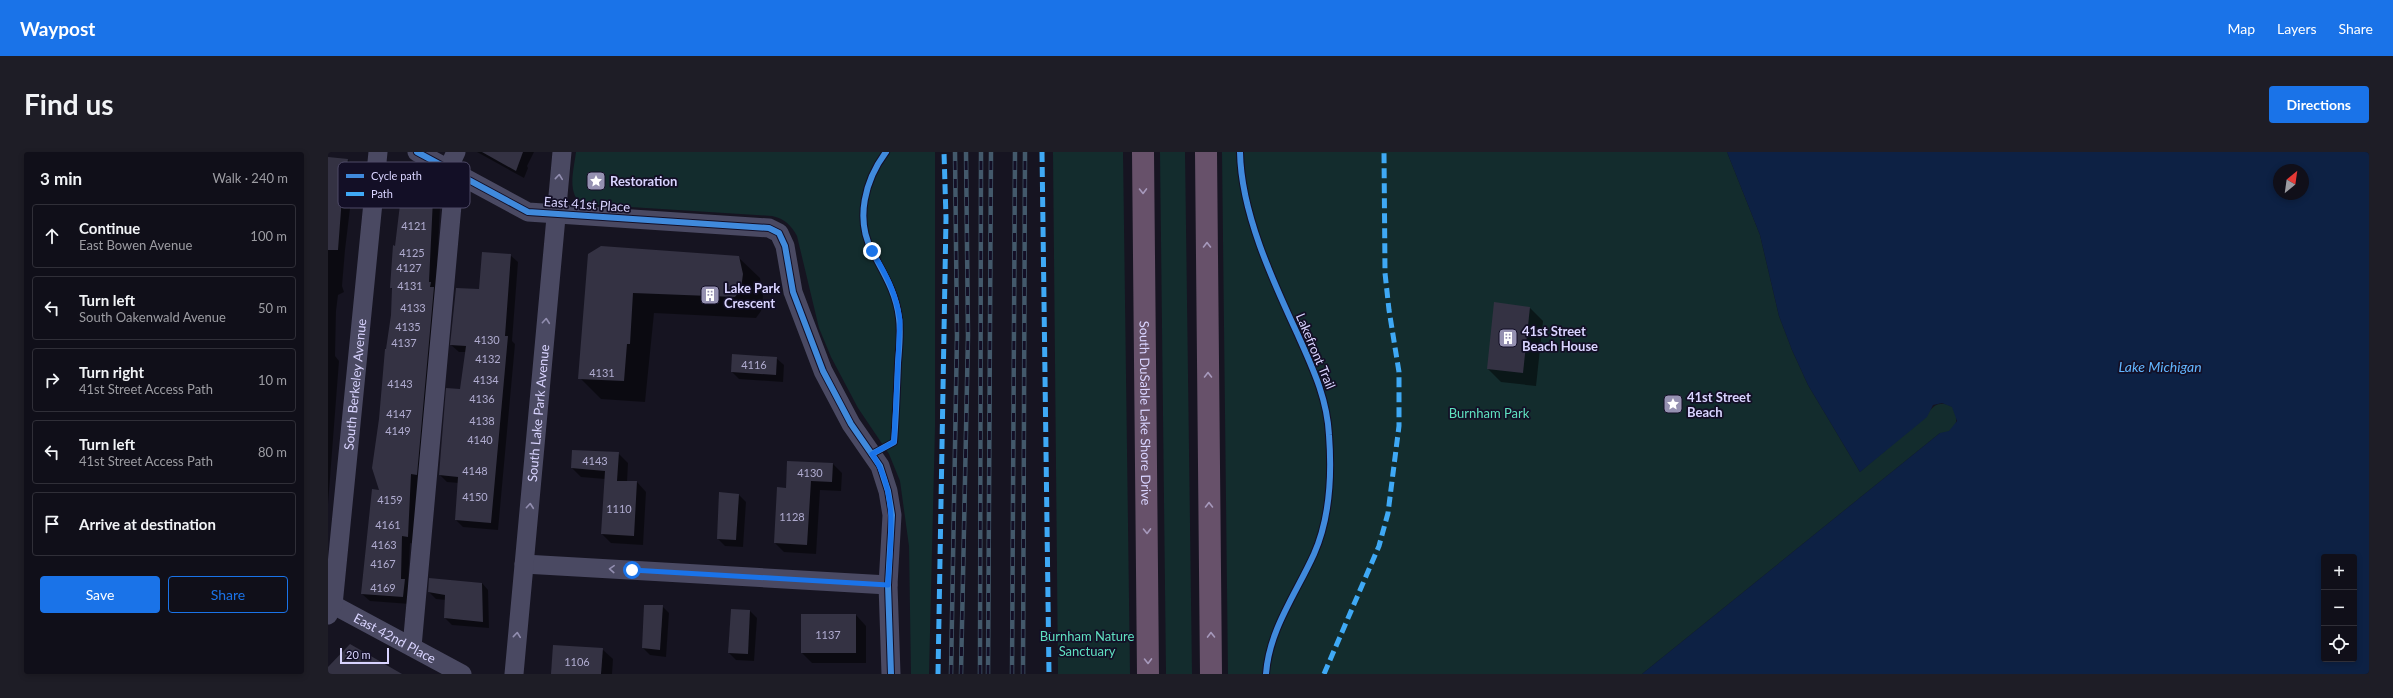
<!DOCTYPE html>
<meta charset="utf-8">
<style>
body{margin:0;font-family:Lato,sans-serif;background:#1e1d26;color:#f1f3f6}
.controls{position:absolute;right:12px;bottom:12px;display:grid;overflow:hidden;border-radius:4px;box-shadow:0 2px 6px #0003}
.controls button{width:36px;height:36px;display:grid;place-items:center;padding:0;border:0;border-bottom:1px solid #302f38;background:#100f19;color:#f1f3f6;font:20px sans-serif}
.compass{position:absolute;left:1945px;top:12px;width:36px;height:36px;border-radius:50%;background:#100f19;box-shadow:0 2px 6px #0003;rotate:29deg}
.scale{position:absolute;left:12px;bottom:10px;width:49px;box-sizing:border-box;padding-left:4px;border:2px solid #d9d4ff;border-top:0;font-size:11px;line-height:14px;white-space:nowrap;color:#d9d4ff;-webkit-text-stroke:3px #130f26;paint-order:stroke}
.stop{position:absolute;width:12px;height:12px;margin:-9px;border:3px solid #1a73e8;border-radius:50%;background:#fff}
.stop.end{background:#1a73e8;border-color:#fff;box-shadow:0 1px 4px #0008}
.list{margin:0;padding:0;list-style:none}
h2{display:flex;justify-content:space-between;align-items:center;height:52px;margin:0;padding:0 16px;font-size:17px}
h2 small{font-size:13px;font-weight:400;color:#9c9ca2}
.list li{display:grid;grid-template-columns:26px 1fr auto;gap:12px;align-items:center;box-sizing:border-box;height:64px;margin:0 8px 8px;padding:0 8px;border:1px solid #302f38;border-radius:4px}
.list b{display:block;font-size:15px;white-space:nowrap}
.list p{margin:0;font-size:13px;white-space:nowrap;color:#9c9ca2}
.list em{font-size:13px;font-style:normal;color:#9c9ca2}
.actions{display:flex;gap:8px;padding:12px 16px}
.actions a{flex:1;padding:9px 0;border:1px solid #1a73e8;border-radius:4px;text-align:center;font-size:14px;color:#1a73e8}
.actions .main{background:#1a73e8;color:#fff}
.icon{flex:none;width:22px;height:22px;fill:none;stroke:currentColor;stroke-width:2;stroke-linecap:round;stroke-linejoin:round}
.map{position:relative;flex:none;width:2041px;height:522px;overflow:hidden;border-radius:4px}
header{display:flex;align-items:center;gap:24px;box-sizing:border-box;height:56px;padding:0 20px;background:#1a73e8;color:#fff}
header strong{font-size:19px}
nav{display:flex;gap:22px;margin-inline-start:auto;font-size:14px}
.intro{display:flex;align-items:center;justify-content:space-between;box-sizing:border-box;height:96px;padding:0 24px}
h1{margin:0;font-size:28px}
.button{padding:10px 18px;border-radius:4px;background:#1a73e8;color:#fff;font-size:14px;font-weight:700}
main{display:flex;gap:24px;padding:0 24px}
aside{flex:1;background:#100f19;border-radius:4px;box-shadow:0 2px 6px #0003}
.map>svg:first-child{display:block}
.green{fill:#132c2d}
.water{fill:#0d2144;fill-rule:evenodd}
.shadow{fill:#0007}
.building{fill:#343243}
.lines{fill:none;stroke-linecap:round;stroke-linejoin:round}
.minor{stroke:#4a4962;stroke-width:19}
.highway{stroke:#67516a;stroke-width:22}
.rail-casing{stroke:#43596b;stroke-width:4.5}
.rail{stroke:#130f26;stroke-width:3;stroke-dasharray:9;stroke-linecap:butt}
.quiet{stroke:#3fa9f5;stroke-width:5;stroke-dasharray:10 5;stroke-linecap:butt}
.cycleway-casing{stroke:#130f26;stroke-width:8}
.cycleway{stroke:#408adc;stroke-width:6}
.oneway{stroke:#928eb0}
.oneway2{stroke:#a699bc}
.route{stroke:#1a73e8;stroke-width:5}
.labels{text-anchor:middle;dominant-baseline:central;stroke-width:3.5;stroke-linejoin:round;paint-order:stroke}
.number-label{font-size:11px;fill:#b0acd0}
.poi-label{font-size:13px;font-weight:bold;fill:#d9d4ff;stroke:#130f26;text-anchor:start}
.street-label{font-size:13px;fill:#d9d4ff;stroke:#130f26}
.park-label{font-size:13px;fill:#5fe0c0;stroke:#130f26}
.water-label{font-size:14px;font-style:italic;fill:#62b6ff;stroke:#130f26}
.key{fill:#130f26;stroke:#4e4a67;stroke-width:1}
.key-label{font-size:11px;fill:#d9d4ff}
</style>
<header>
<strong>Waypost</strong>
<nav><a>Map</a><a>Layers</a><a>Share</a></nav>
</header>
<div class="intro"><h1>Find us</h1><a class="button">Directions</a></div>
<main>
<aside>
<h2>3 min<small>Walk · 240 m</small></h2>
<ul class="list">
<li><svg class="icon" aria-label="ahead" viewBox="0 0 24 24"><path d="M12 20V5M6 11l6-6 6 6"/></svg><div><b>Continue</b><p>East Bowen Avenue</p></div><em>100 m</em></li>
<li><svg class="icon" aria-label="left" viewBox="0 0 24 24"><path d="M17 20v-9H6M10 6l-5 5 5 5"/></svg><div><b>Turn left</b><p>South Oakenwald Avenue</p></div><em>50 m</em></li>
<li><svg class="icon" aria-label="right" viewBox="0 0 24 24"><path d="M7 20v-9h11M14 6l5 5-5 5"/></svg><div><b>Turn right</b><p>41st Street Access Path</p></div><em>10 m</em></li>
<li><svg class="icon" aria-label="left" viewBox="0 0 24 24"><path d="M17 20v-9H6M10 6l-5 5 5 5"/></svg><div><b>Turn left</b><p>41st Street Access Path</p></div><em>80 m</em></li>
<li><svg class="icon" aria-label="arrive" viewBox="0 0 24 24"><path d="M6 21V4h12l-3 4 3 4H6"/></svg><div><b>Arrive at destination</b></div></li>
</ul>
<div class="actions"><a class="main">Save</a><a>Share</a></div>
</aside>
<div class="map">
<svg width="2041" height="522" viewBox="0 0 2041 522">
<rect width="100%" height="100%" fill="#161421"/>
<g class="green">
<path d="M248,0H607V275L601,522H583L581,394L572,329L561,302L530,256L503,205L491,176L469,84C463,73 457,67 444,64L255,52C238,43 246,17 248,0Z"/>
<polygon points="725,0 795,0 802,522 730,522"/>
<polygon points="832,0 857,0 864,522 838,522"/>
<path d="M894,0H1399L1432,83L1451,164L1464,198L1480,233L1532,320L1600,261C1607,251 1614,249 1625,255C1632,267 1628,282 1612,281L1314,522H900Z"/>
</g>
<path class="water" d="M1399,0H2041V522H1314L1612,281L1621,279L1629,269L1624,255L1614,251L1605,253L1599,265L1532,320L1480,233L1464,198L1451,164L1432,83ZM1951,18H1975V42H1951ZM1996,405H2026V507H1996Z"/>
<g class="shadow">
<polygon points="149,0 206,0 199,14 200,16 196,26"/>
<polygon points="0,6 20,8 27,15 17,98 14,134 16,140 10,143 8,159 7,204 11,209 0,352"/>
<polygon points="105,48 112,55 108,136 87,392 82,391 80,432 84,436 82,452 42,449 34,442 52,339 59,199 64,164 65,138 63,136 68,95"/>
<polygon points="273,95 410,105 432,126 435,144 433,159 428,166 326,161 317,250 273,247 252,226 261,103"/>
<polygon points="182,103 190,110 184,189 187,192 170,378 135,375 128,368 131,331 119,330 112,323 133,238 138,200 131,200 123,193 152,138"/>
<polygon points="1167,151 1202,156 1215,169 1208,234 1173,230 1160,217"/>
<polygon points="448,206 456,213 455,230 411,227 404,220"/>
<polygon points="245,299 290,301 300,311 299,330 309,330 318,340 315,393 283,391 274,382 277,327 253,325 244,316"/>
<polygon points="460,310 505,312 514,321 513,339 492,338 488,402 456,400 447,391 459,337"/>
<polygon points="392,342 411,343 418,350 415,395 397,394 390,387"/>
<polygon points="154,431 160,438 161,476 124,473 117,466 118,448 108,447 101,440"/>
<polygon points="334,454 341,461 338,505 322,503 315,496"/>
<polygon points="422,459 429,466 426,509 408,508 401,501"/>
<polygon points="528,463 538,474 538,511 484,511 474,501"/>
<polygon points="274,497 285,507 284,522 224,522"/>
</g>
<g class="building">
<polygon points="154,0 195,0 188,19"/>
<polygon points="0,5 20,7 14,45 10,98 0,98"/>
<polygon points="73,44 105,47 101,130 103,130 102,135 106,135 89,323 83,322 80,385 74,384 73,427 77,427 75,445 33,442 44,337 51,338 44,316 51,267 57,197 58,197 63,163 64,136 62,136 65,93 67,94"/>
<polygon points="273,94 411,104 415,122 413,137 407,145 305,141 302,192 299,192 296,229 250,227 260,102"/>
<polygon points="154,100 183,102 177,184 180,184 163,371 127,368 130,325 111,323 118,236 132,237 138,194 122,193 128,136 151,137"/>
<polygon points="1166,150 1202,155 1195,221 1159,217"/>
<polygon points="404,202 449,205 448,223 403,220"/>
<polygon points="244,298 291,300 289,329 309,329 306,384 273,382 277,319 243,316"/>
<polygon points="459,309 505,311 504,330 483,329 479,393 446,391 449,335 458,336"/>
<polygon points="391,340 411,342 408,388 389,387"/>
<polygon points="101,426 154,431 155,470 116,466 117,443 100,440"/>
<polygon points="316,453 335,453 332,498 314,496"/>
<polygon points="403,457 422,458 420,502 400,501"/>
<rect x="473" y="462" width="55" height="39"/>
<polygon points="22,492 74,522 0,522 0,515"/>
<polygon points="225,493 275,496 273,522 223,522"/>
</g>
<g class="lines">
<g class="minor">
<polyline points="89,0 200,60 441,76 451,81 457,94 465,140 495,219 523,272 552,314 560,339 564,363 560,433 563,522"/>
<polyline points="120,17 128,0"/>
<polyline points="196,412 560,433"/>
<path id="s1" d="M0,450L134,522"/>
<path id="s2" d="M0,463L5,453L50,0"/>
<polyline points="84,495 127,20"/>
<path id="s3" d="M186,522L234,0"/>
</g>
<g class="highway">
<path id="s4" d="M815,0L820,522"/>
<polyline points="878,0 883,522"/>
</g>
<g class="rail-casing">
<g id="rail">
<polyline points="623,522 629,183 627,0"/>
<polyline points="633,522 640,183 638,0"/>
<polyline points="652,522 653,0"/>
<polyline points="660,522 663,0"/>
<polyline points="684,522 687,0"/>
<polyline points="695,522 697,0"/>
</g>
</g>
<use href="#rail" class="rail"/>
<g class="quiet">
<polyline points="714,0 721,522"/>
<polyline points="610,522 618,66 616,0"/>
<polyline points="996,522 1051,394 1060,361 1071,274 1071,220 1061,158 1057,121 1056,0"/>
</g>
<g class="cycleway-casing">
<g id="cycleway">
<polyline points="89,0 200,60 441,76 451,81 457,94 465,140 495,219 523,272 552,314 560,339 564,363 560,433 563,522"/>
<path d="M912,0C913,60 944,127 969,181C984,215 999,245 1001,283C1004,323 1002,366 986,402C968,442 941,478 938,522"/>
<path d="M544,302L566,290C568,264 569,238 570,211C571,197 573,181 571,166C568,140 556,122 544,99C527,67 537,28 558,0"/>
</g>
</g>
<use href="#cycleway" class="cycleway"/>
</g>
<defs><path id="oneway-chevron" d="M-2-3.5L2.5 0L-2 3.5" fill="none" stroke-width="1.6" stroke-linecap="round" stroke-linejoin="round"/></defs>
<g class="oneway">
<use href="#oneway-chevron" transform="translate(231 25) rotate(-84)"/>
<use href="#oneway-chevron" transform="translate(218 169) rotate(-85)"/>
<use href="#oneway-chevron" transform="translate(202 354) rotate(-85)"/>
<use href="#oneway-chevron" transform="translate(284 417) rotate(-177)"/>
<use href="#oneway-chevron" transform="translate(189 483) rotate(-84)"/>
</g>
<g class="oneway2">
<use href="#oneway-chevron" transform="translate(815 39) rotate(89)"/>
<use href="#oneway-chevron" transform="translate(879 93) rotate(-90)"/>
<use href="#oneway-chevron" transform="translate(880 223) rotate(-90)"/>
<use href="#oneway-chevron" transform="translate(881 353) rotate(-90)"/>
<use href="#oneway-chevron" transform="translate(819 379) rotate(89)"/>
<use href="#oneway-chevron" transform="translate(883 483) rotate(-91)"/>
<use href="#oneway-chevron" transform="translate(820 509) rotate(89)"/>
</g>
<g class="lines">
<path class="route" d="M304,418L560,433C562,389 571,341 544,302L566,290L572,168C568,141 558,122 544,99"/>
</g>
<defs>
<g id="sight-square" transform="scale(1)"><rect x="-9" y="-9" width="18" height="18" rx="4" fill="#9591b1" stroke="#130f26"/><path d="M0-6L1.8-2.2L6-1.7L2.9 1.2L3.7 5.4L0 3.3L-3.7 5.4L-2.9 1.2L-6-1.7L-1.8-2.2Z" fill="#fff"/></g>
<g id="building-square" transform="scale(1)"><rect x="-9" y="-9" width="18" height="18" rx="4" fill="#9591b1" stroke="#130f26"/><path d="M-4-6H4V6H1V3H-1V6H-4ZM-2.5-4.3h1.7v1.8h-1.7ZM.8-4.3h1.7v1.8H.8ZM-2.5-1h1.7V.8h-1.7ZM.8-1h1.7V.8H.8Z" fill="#fff"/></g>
</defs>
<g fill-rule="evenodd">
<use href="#sight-square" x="268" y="29"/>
<use href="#building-square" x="382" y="143"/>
<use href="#building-square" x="1180" y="186"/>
<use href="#sight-square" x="1345" y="252"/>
</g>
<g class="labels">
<g class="number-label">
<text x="86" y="73">4121</text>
<text x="84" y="100">4125</text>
<text x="81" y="115">4127</text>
<text x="82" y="133">4131</text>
<text x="85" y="155">4133</text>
<text x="80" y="174">4135</text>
<text x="159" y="187">4130</text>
<text x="76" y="190">4137</text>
<text x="160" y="206">4132</text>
<text x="426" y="212">4116</text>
<text x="274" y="220">4131</text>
<text x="158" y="227">4134</text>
<text x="72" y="231">4143</text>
<text x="154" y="246">4136</text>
<text x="71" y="261">4147</text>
<text x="154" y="268">4138</text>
<text x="70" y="278">4149</text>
<text x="152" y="287">4140</text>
<text x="267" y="308">4143</text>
<text x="147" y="318">4148</text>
<text x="482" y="320">4130</text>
<text x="147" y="344">4150</text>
<text x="62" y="347">4159</text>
<text x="291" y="356">1110</text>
<text x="464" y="364">1128</text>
<text x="60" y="372">4161</text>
<text x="56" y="392">4163</text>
<text x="55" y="411">4167</text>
<text x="55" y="435">4169</text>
<text x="500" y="482">1137</text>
<text x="249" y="509">1106</text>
</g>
<g class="poi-label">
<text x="282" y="29">Restoration</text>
<text x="396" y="136">Lake Park<tspan x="396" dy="15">Crescent</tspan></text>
<text x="1194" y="179">41st Street<tspan x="1194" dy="15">Beach House</tspan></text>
<text x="1359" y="245">41st Street<tspan x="1359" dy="15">Beach</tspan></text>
</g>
<g class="street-label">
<text transform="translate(259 52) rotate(4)">East 41st Place</text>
<text transform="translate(988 199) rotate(67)">Lakefront Trail</text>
<text stroke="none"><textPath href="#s2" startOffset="233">South Berkeley Avenue</textPath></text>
<text stroke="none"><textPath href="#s3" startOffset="262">South Lake Park Avenue</textPath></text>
<text stroke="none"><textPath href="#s4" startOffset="261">South DuSable Lake Shore Drive</textPath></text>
<text stroke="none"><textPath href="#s1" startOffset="76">East 42nd Place</textPath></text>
</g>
<g class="park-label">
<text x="1161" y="261">Burnham Park</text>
<text x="759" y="484">Burnham Nature<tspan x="759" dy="15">Sanctuary</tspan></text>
</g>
<g class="water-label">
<text x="1832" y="214">Lake Michigan</text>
</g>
</g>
<rect x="10" y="10" width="132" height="46" rx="6" class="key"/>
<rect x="18" y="22" width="18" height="4" fill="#408adc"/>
<rect x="18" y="40" width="18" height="4" fill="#3fa9f5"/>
<g class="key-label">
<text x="43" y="28">Cycle path</text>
<text x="43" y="46">Path</text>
</g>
</svg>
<div class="controls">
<button>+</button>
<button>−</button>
<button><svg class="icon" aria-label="locate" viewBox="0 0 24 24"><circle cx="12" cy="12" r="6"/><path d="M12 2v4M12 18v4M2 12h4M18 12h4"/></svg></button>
</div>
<svg class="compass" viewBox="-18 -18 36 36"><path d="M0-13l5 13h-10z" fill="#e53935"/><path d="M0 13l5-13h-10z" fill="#9c9ca2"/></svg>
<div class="scale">20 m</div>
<div class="stop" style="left:304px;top:418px"></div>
<div class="stop end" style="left:544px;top:99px"></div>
</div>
</main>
